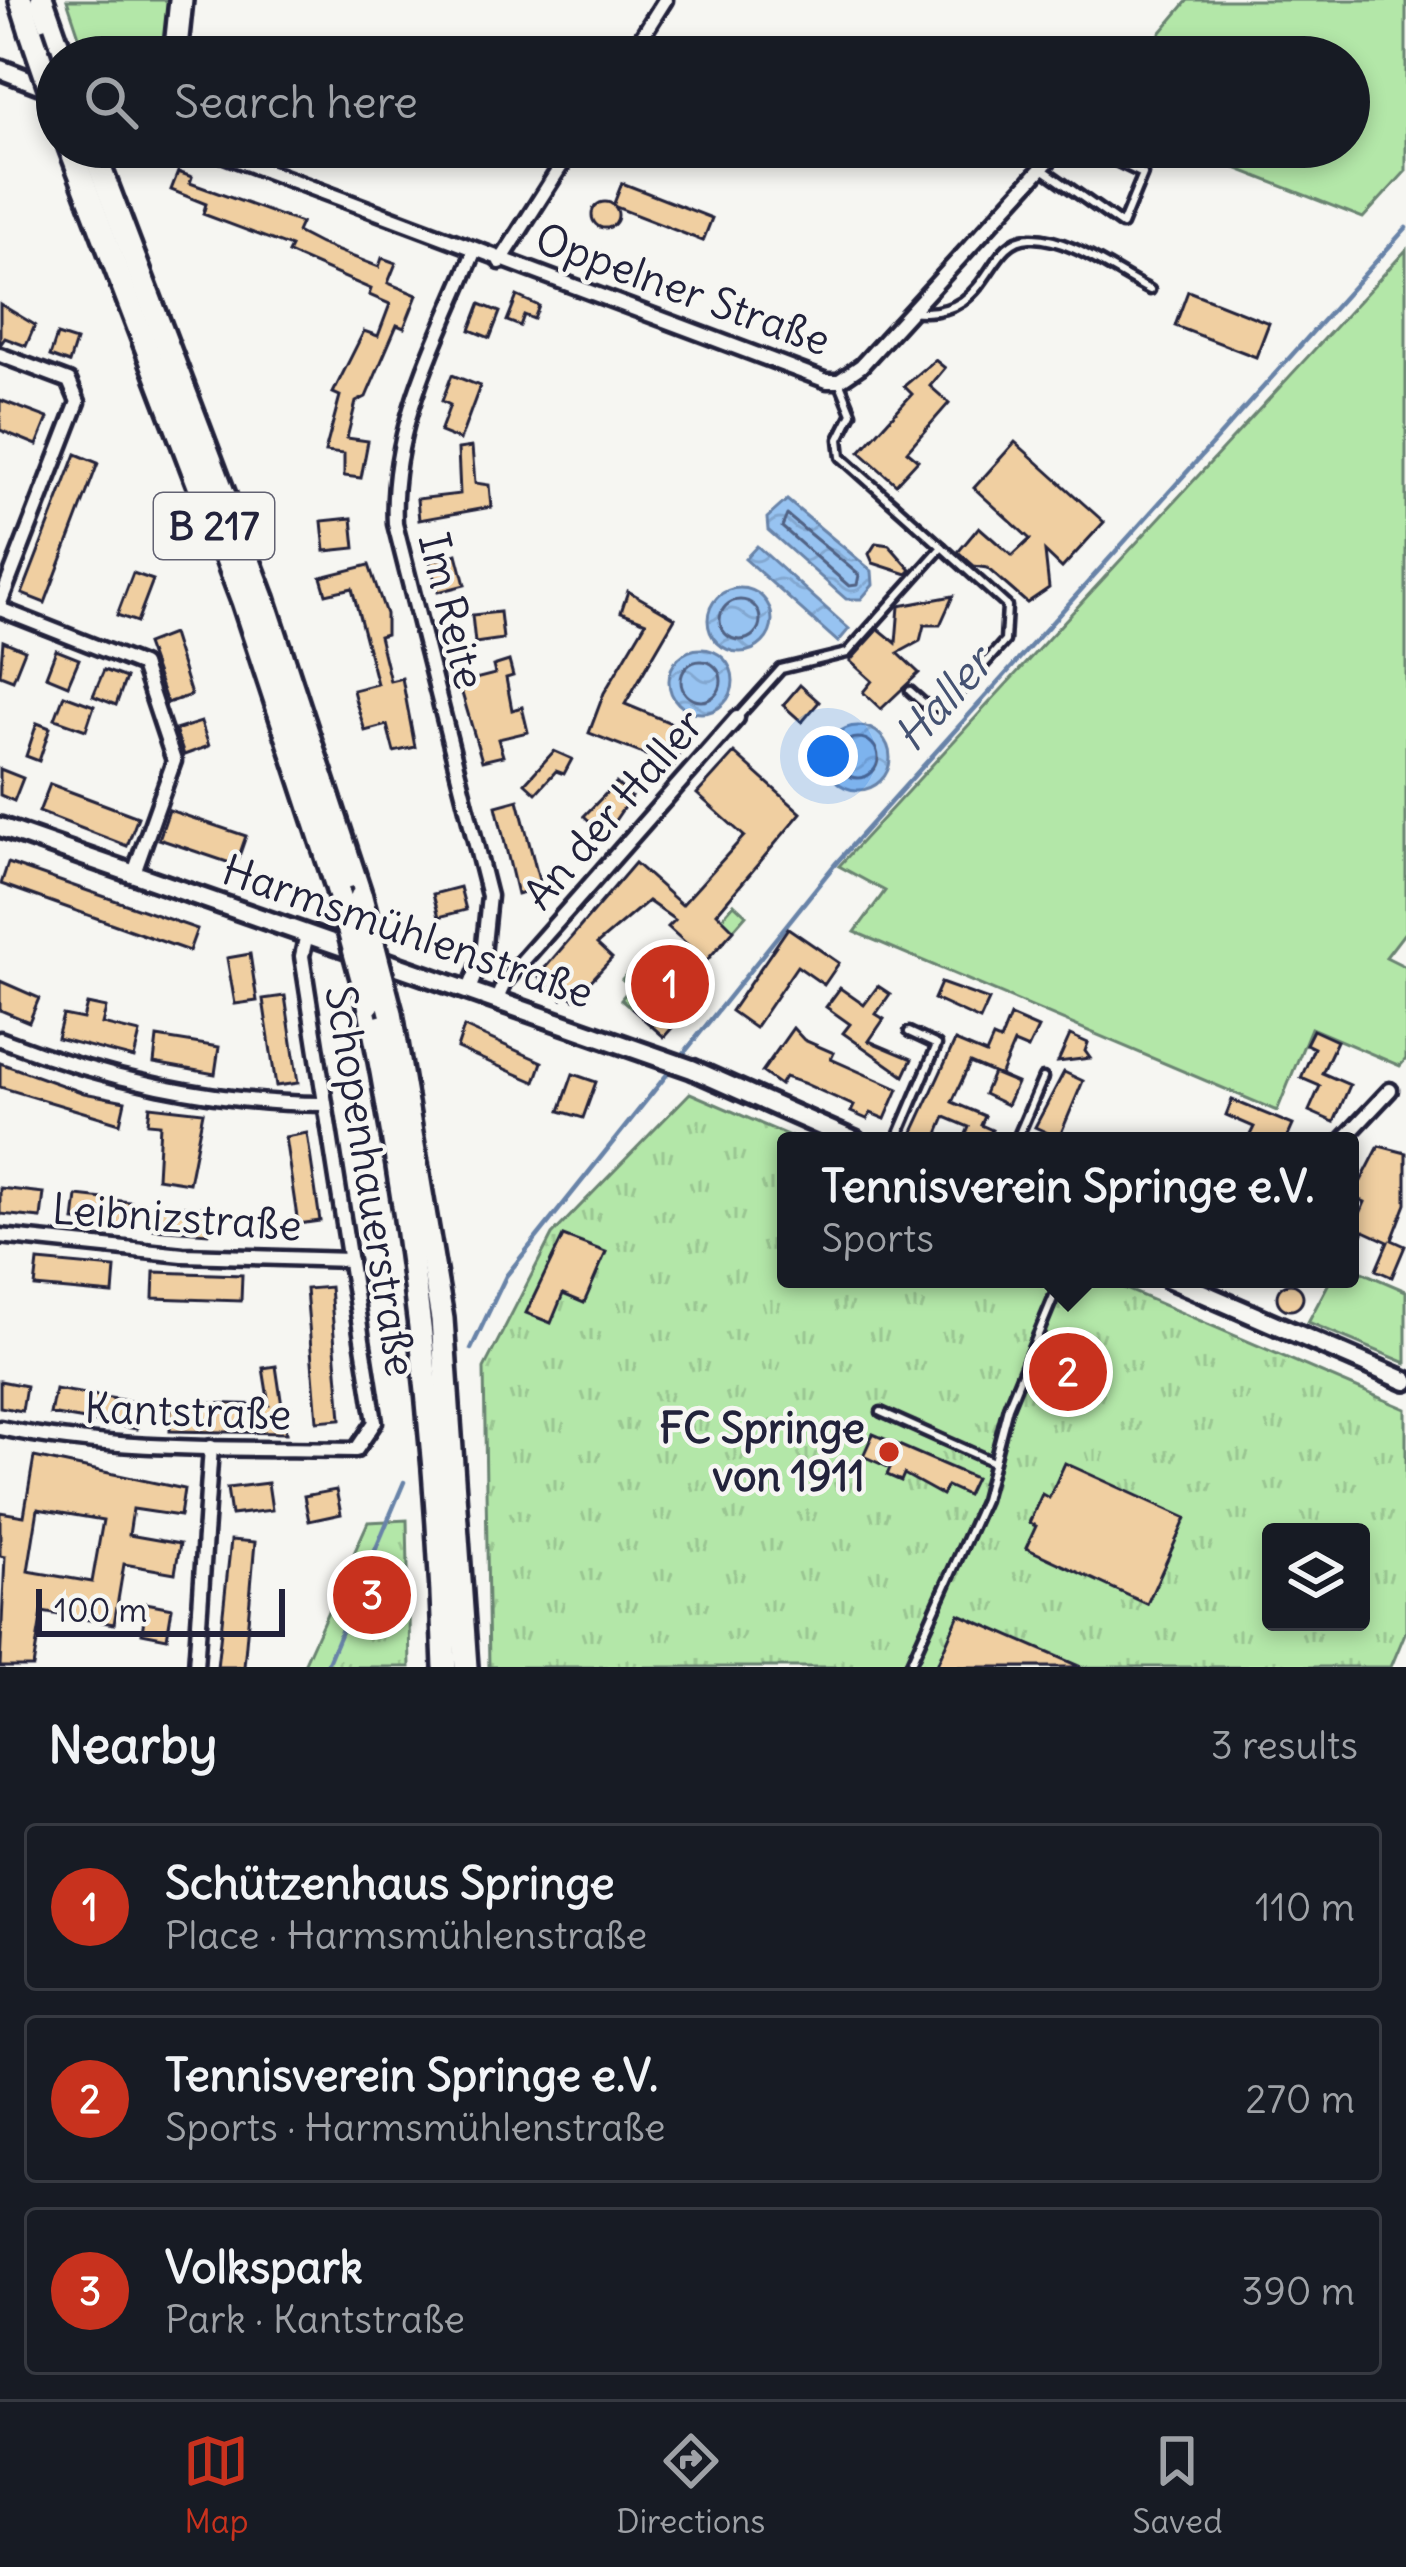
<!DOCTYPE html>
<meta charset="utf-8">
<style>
body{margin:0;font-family:Delius,sans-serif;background:#20242c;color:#f1f3f6}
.controls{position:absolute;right:36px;bottom:36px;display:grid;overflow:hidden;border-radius:12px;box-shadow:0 6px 18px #0003}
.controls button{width:108px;height:108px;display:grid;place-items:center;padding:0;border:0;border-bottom:3px solid #363941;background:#171b24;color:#f1f3f6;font:60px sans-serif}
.scale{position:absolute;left:36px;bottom:30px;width:249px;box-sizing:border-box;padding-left:12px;border:6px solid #22223b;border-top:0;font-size:33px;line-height:42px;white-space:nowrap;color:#22223b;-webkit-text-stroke:9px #f6f6f2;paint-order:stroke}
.you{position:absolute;left:828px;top:756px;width:42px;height:42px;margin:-30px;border:9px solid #fff;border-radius:50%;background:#1a73e8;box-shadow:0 0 0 18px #1a73e833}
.badge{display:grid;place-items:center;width:78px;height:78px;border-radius:50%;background:#c8321e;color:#fff;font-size:39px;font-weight:700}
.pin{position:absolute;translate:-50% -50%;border:6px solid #fff;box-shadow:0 3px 12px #0006}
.popup{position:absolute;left:777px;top:1132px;width:582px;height:156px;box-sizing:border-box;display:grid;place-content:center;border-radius:12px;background:#171b24;filter:drop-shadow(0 3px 9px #0005);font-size:39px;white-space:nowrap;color:#9ea1a6}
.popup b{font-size:45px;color:#f1f3f6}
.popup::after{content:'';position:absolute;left:50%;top:100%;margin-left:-24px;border:24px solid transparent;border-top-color:#171b24}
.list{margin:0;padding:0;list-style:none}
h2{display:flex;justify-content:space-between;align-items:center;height:156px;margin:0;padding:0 48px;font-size:51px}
h2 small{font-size:39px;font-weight:400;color:#9ea1a6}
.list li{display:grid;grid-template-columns:78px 1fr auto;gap:36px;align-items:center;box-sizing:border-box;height:168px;margin:0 24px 24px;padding:0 24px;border:3px solid #363941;border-radius:12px}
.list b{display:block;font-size:45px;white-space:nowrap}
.list p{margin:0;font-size:39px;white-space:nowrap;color:#9ea1a6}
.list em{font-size:39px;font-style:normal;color:#9ea1a6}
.icon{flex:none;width:66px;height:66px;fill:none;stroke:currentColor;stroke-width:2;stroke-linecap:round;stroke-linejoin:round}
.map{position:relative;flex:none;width:1406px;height:1667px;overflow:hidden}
.search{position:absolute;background:#171b24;box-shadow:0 6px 18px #0003;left:36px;right:36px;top:36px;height:132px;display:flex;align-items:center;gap:30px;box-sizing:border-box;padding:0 42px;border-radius:66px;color:#9ea1a6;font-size:45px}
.sheet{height:732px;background:#171b24}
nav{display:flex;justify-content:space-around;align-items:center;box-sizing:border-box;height:168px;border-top:3px solid #363941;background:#171b24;font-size:33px;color:#9ea1a6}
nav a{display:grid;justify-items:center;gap:6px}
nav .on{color:#c8321e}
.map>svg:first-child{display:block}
.green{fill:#b3e7a8;stroke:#6a8472;stroke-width:3}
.park{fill:url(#park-tufts);stroke:#6a8472;stroke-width:3;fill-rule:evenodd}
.water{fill:url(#water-waves);stroke:#6883a8;stroke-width:3}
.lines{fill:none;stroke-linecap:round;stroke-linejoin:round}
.shore{stroke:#516284;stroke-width:3}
.stream{stroke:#6883a8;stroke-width:4.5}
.building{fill:#f0cfa1;stroke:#22223b;stroke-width:3;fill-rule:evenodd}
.service-casing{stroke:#22223b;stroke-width:15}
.minor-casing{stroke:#22223b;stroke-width:21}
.tertiary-casing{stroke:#22223b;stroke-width:26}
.trunk-casing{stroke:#22223b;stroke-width:30}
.service{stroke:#f6f6f2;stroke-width:6}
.minor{stroke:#f6f6f2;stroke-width:12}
.tertiary{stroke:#f6f6f2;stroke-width:16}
.trunk{stroke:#f6f6f2;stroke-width:21}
.trunk-bridge-casing{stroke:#22223b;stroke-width:30;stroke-linecap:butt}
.trunk-bridge{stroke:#f6f6f2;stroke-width:21}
.poi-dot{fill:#c8321e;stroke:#f6f6f2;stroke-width:4.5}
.labels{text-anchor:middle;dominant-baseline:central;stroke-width:9;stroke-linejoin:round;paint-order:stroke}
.shield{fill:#f6f6f2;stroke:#626272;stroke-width:3}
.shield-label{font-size:39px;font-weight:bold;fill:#22223b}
.street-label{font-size:42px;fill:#22223b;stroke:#f6f6f2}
.poi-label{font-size:42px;font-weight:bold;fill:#22223b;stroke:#f6f6f2;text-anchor:end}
.water-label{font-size:45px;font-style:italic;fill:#455272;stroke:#f6f6f2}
</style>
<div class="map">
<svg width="1406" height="1667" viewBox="0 0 1406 1667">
<defs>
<pattern id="park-tufts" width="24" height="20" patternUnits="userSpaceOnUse" patternTransform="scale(3)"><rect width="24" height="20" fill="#b3e7a8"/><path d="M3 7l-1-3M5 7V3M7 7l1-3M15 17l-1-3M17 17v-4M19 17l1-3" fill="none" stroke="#9ac692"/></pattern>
<pattern id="water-waves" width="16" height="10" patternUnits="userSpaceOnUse" patternTransform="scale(3)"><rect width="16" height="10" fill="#97c3f1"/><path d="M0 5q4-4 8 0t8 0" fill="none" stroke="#82a7d0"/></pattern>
</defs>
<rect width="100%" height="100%" fill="#f6f6f2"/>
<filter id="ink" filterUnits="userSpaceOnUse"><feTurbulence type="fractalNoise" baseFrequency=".00833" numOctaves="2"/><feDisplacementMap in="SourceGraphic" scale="24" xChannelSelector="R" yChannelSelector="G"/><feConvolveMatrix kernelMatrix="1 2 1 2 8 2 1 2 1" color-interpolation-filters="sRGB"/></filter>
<g filter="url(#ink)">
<g class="green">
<polygon points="67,0 172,0 164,57 86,57"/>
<polygon points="1188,0 1406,0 1406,171 1363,218 1182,147 1349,147 1349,57 1140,57"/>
<polygon points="1406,250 1406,931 1386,957 1406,967 1406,1059 1400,1066 1311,1028 1277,1111 855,932 885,891 839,866"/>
<polygon points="734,904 746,915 681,990 693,1002 676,1021 634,1010 621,999 631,987 622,979 637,962 658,980 677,952 686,959"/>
<polygon points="1350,1267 1406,1291 1406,1363 1308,1322 1331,1279 1350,1279"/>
</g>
<g class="park">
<path d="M690,1093L801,1141H786V1279H1103L1406,1409V1631L1391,1667H489L484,1368L552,1235ZM1271,1532H1361V1622H1271Z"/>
<polygon points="407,1520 410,1667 303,1667 368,1522"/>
</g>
<g class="water">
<polygon points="787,500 872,571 873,585 861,599 846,599 768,530 767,518"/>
<polygon points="757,546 849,629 838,642 745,559"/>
<circle cx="740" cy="620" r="32"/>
<circle cx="701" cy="681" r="32"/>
<circle cx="858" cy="758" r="32"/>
</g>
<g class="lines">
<g class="shore">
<polygon points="787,515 859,575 857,585 849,586 782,527"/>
<circle cx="740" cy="620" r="20"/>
<circle cx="701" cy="681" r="20"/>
<circle cx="858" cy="758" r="20"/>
</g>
<g class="stream">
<polyline points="680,1058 836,863 1406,228"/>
<polyline points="471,1349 506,1276 673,1067"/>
<polyline points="326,1667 404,1482"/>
</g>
</g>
<g class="building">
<polygon points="178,172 192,177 190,183 301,223 297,232 320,244 379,267 382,258 396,263 388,283 417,295 404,328 397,325 366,397 356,402 347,438 368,441 361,478 344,476 344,454 325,452 340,396 333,393 364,331 378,336 390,304 369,295 371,289 288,253 291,247 203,214 206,204 171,190"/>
<polygon points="622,183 712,218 703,241 613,206"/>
<circle cx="605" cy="215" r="13"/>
<polygon points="1188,291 1269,323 1256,357 1175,326"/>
<polygon points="517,296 539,306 534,319 524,315 520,326 507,321"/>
<polygon points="0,304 35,325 26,346 5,338 0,345"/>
<polygon points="480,304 500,312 490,338 470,330"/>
<polygon points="57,335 76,341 69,363 50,356"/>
<polygon points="935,360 945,368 930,386 949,403 907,451 918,460 896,484 860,452 912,394 904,386"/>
<polygon points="452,375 480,386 460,440 440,432 450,405 442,401"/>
<polygon points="0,400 48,418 37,445 0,430"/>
<polygon points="1015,442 1104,522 1062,568 1045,552 1049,588 1027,603 987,568 974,566 958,552 979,527 1012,556 1030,539 974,488"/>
<polygon points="472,447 475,483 489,485 491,507 419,520 417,499 460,494 458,449"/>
<polygon points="76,454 98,463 45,603 22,594"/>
<polygon points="352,518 355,548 325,551 322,521"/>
<polygon points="876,543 889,545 911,570 907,574 873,563 869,554"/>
<polygon points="457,554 465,585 438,592 430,561"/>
<polygon points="369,565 386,614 386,634 379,636 390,681 402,678 415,747 394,752 387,725 365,731 356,702 353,690 377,684 352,588 326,594 321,577"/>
<polygon points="133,573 153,580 137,622 117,615"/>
<polygon points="628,591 675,618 625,704 688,730 674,766 589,733 604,693 646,622 621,612"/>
<polygon points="953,596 940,625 924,625 920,641 898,653 919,673 881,709 863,692 872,681 850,661 879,629 896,643 899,606"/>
<polygon points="500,612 503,639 475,643 472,615"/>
<polygon points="172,634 191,695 167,703 146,644"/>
<polygon points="3,641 25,650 13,680 0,675"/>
<polygon points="56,650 79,659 68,685 46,676"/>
<polygon points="509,661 513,676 506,678 512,710 522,707 528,732 498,739 503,756 482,761 459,683 495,674 493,666"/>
<polygon points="104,670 126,678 116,705 93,696"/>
<polygon points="800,685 819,702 802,722 783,705"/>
<polygon points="64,695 94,706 86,730 55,719"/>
<polygon points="201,722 209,746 184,755 175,730"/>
<polygon points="37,723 50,728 39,761 26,756"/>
<polygon points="554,751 572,759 564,774 556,771 536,793 525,783"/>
<polygon points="734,753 801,813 717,913 734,930 672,999 686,1012 664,1037 632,1009 689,946 668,927 675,920 648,901 597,944 612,958 574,999 567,993 562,999 538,976 635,863 682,905 744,836 697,794"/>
<polygon points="0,769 23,778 14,801 0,795"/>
<polygon points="616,783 631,797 605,835 584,816"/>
<polygon points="50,784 138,817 127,846 39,812"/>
<polygon points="518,800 541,888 517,894 496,806"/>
<polygon points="169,810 246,836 236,865 159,839"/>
<polygon points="8,863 197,929 189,951 1,884"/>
<polygon points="460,887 466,910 439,917 433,894"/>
<polygon points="788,928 839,963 824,985 797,966 755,1028 731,1011"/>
<polygon points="250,954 257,1001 235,1004 227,958"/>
<polygon points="0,981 39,998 29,1022 0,1010"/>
<polygon points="941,983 989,1000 980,1020 934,999"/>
<polygon points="878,986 890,994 876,1014 884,1019 869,1041 912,1059 904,1076 843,1033 850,1024 826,1007 840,988 864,1005"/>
<polygon points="285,996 298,1083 276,1086 263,999"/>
<polygon points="87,1004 106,1008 102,1024 140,1033 134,1058 57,1038 63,1015 83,1019"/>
<polygon points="1010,1016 1038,1028 1028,1049 1014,1043 1000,1076 970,1063 952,1102 985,1116 981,1125 992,1130 987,1141 963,1141 969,1127 945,1117 935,1141 914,1141 912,1134 955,1041 986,1054 993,1038 1000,1041"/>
<polygon points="464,1027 542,1062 535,1082 457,1048"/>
<polygon points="793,1028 804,1040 834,1053 831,1059 898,1089 885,1119 871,1113 867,1119 851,1112 854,1106 803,1083 785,1077 780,1085 762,1072"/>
<polygon points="1313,1030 1337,1041 1322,1073 1350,1085 1334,1122 1309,1111 1320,1086 1301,1078 1314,1048 1306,1044"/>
<polygon points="1070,1035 1088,1043 1085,1051 1090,1058 1058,1062"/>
<polygon points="157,1037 219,1047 215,1074 154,1063"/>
<polygon points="0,1063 84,1093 125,1101 120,1123 0,1087"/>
<polygon points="1064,1072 1083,1081 1059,1138 1035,1127"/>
<polygon points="993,1073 1017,1083 1007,1105 984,1094"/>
<polygon points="573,1074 596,1082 583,1118 560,1111"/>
<polygon points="1232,1100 1293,1125 1286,1141 1249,1137 1254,1127 1226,1115"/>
<polygon points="150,1106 203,1112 189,1183 157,1178 160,1124 148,1123"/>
<polygon points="307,1133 320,1221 298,1224 285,1137"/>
<polygon points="1379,1146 1406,1153 1406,1204 1392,1240 1405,1246 1392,1277 1376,1270 1388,1242 1364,1231 1350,1262 1350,1223 1355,1225 1365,1202 1350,1195 1350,1177 1361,1181"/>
<polygon points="0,1188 44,1193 41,1218 0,1214"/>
<polygon points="77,1196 131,1202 128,1227 74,1221"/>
<polygon points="155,1204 209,1208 208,1233 154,1229"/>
<polygon points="563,1236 606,1252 584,1303 563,1294 551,1323 526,1313"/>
<polygon points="38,1261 115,1268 113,1294 35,1287"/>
<polygon points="154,1272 242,1275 241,1301 153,1298"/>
<circle cx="1290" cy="1297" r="13"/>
<polygon points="330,1287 341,1419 317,1421 306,1289"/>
<polygon points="1064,1350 1092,1362 1074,1402 1046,1390"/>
<polygon points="276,1366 286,1433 170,1431 171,1402 269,1405 263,1368"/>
<polygon points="0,1381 26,1386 22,1411 0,1407"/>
<polygon points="55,1389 141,1403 137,1429 50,1414"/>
<polygon points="873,1434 975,1478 967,1495 947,1486 942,1495 904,1474 901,1481 887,1475 890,1468 863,1456"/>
<path d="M34,1457L184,1489L180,1516L133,1509L129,1535L180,1544L175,1573L124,1564L114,1624L42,1612L33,1667H0L5,1557L0,1556V1512L24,1516ZM38,1509L103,1520L92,1582L28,1571Z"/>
<polygon points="1065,1463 1186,1518 1147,1604 1026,1548 1036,1526 1029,1523 1042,1494 1049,1498"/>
<polygon points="268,1483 272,1510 231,1515 227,1488"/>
<polygon points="336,1490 341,1514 309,1521 304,1496"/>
<polygon points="231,1540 255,1542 244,1667 217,1667"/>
<polygon points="146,1603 172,1608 167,1638 142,1633"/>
<polygon points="959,1614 1081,1667 936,1667"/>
</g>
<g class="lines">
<g class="service-casing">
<g id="service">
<polyline points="1044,170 1122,225 1143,174 1086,147"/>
<path d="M911,311C992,322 984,239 1030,238C1068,236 1117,274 1150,290"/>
<polyline points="910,691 928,707 946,707 1005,641 1007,606 942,547"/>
<polyline points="737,718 781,669 847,653 942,547 841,457 839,439 852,413 839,381"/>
<polyline points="896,1141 937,1045 909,1032"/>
<polyline points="1016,1141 1043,1078"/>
<polyline points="881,1412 993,1462"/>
<polyline points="909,1667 984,1500 1008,1407 1061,1279"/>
</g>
</g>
<g class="minor-casing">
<g id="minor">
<polyline points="629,57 665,0"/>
<polyline points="203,147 827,381 839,381 861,366 1060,148"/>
<polyline points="500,262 573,147"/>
<polyline points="0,355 69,381 78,402 0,603"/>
<polyline points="0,609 142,665 174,761 134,873"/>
<path d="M468,992L483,955L489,896L395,524C390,426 438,340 474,252"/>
<polyline points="496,1001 505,981 737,718"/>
<path d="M0,1039C101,1078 215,1104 324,1104"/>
<polyline points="1342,1141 1390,1090"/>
<polyline points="0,1236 183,1255 350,1260"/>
<path d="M0,1428C116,1452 238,1448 356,1450L375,1422L302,956L307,934"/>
<polyline points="196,1667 211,1447"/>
</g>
</g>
<g class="tertiary-casing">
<g id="tertiary">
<polyline points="0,69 55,90"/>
<polyline points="0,827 692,1069 855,1141"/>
<polyline points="1170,1279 1406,1381"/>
</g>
</g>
<g class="trunk-casing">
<g id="trunk">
<polyline points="21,0 31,32"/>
<polyline points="42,0 62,57"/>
<polyline points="175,57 181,0"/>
<polyline points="70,147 243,601 338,890"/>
<polyline points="92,147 263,598 361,897"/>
<path d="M369,1004C413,1223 438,1444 445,1667"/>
<polyline points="391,1013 442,1319 466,1667"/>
</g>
</g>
<use href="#service" class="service"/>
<use href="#minor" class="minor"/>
<use href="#tertiary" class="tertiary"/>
<use href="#trunk" class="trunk"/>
<g class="trunk-bridge-casing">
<g id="trunk-bridge">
<polyline points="31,32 57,108"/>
<polyline points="338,890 369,1004"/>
<polyline points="361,897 391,1013"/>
</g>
</g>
<use href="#trunk-bridge" class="trunk-bridge"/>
</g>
</g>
<circle class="poi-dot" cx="889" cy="1452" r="12"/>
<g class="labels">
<rect class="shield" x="154" y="493" width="120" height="66" rx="9"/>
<g class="shield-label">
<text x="214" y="526">B 217</text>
</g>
<g class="street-label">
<text transform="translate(683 289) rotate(20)">Oppelner Straße</text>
<text transform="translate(452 611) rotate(76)">Im Reite</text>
<text transform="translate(613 809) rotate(-49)">An der Haller</text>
<text transform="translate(408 931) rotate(19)">Harmsmühlenstraße</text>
<text transform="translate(371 1181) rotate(81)">Schopenhauerstraße</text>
<text transform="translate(177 1217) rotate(4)">Leibnizstraße</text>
<text transform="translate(188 1411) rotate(2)">Kantstraße</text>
</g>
<g class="poi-label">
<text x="865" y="1428">FC Springe<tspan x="865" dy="48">von 1911</tspan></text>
</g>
<g class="water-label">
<text transform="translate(943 699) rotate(-48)">Haller</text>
</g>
</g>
</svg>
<div class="controls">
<button><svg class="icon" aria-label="layers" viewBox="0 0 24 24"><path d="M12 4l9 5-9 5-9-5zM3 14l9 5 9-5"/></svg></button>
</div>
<div class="scale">100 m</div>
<div class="you"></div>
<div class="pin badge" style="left:670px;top:984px">1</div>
<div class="pin badge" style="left:1068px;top:1372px">2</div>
<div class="popup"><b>Tennisverein Springe e.V.</b>Sports</div>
<div class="pin badge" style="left:372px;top:1595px">3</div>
<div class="search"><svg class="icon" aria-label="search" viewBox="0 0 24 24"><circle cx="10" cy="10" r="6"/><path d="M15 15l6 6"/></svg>Search here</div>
</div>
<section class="sheet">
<h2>Nearby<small>3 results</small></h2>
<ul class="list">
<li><span class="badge">1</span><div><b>Schützenhaus Springe</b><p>Place · Harmsmühlenstraße</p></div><em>110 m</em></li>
<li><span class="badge">2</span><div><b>Tennisverein Springe e.V.</b><p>Sports · Harmsmühlenstraße</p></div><em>270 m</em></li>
<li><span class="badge">3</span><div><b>Volkspark</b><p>Park · Kantstraße</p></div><em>390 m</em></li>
</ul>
</section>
<nav>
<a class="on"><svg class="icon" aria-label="map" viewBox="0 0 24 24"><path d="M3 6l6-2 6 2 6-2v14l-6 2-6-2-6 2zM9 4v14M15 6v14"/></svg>Map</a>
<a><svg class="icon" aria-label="directions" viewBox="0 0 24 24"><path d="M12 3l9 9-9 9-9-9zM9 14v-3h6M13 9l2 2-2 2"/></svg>Directions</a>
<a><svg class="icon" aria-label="saved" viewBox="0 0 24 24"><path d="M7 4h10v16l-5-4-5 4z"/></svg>Saved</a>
</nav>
